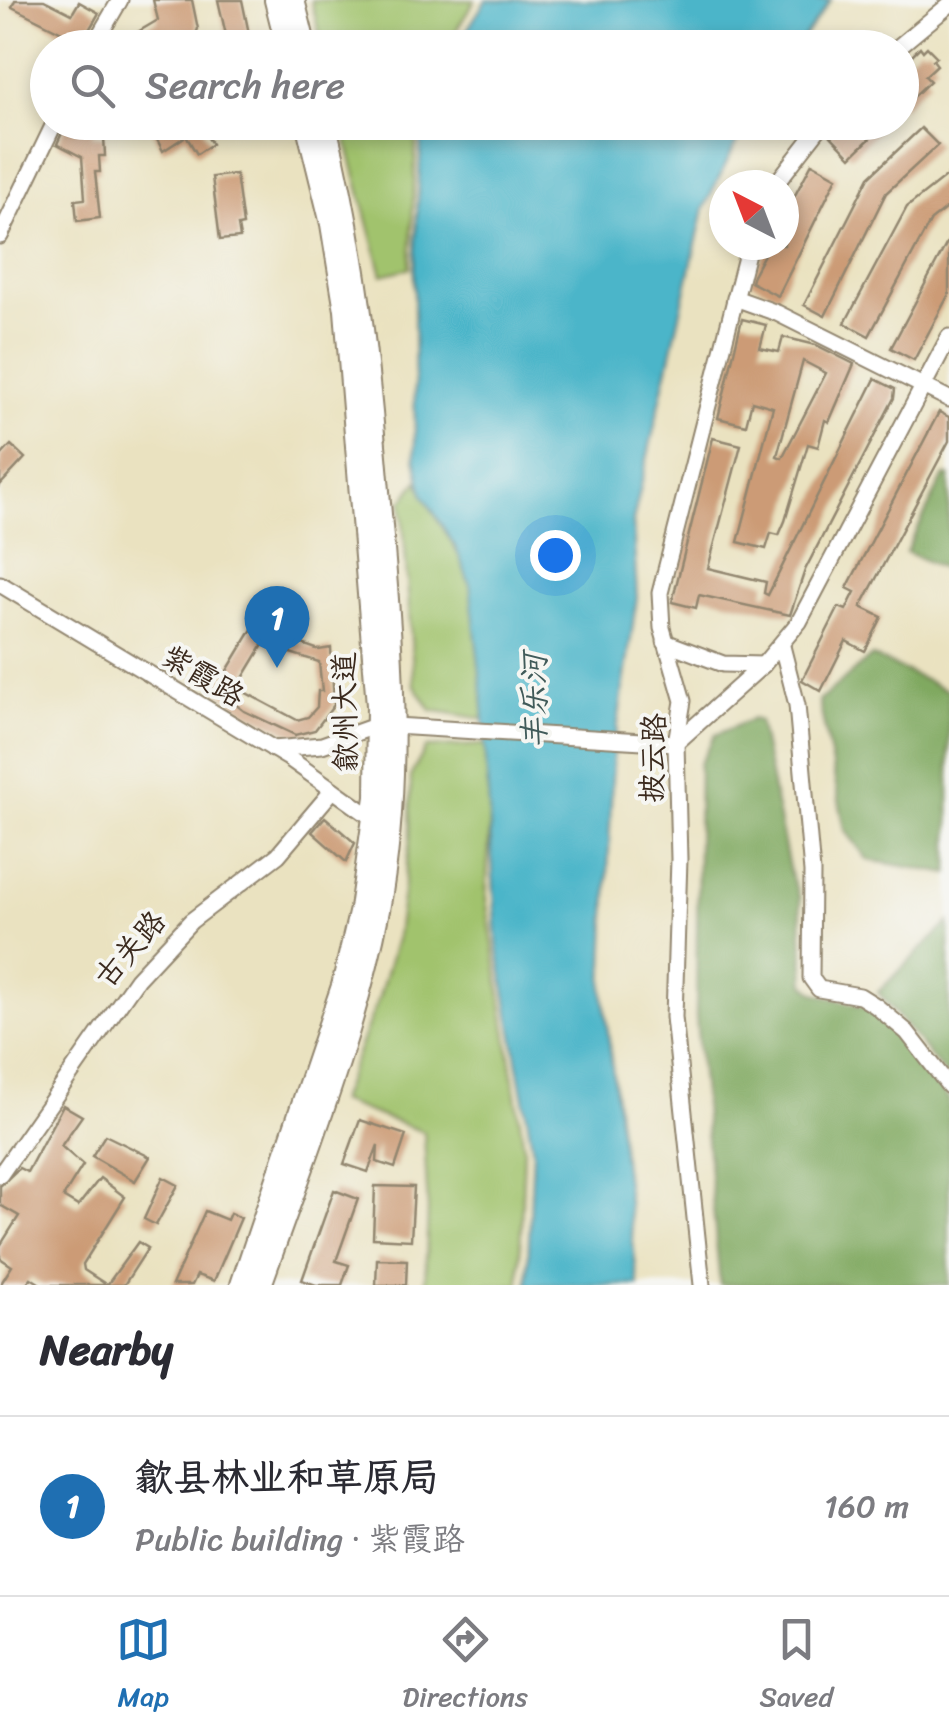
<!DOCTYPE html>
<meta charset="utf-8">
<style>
body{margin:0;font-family:Sriracha,"LXGW WenKai TC",sans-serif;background:#f2f2f3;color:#2b2b33}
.compass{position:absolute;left:709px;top:170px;width:90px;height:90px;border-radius:50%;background:#fff;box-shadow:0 5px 15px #0003;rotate:318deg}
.you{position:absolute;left:555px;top:555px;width:35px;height:35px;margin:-25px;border:8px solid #fff;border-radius:50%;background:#1a73e8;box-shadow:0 0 0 15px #1a73e833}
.badge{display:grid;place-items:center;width:65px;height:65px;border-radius:50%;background:#1f6fb2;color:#fff;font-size:32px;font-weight:700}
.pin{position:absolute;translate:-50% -82px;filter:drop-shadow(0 2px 5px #0008)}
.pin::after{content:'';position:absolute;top:52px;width:35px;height:30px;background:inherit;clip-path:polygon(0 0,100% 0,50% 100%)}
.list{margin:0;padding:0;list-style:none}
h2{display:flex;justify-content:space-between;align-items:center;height:130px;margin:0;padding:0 40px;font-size:42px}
h2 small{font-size:32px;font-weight:400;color:#7c7c81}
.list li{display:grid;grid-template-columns:65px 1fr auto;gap:30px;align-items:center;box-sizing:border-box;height:180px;padding:0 40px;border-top:2px solid #e1e1e2}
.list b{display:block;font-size:38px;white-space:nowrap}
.list p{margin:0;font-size:32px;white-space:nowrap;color:#7c7c81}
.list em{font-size:32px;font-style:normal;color:#7c7c81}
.icon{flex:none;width:55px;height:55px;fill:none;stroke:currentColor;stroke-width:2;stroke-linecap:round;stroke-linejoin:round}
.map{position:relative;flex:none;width:949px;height:1285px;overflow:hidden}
.search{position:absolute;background:#fff;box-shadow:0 5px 15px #0003;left:30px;right:30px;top:30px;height:110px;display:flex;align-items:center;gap:25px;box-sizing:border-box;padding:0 35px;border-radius:55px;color:#7c7c81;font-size:38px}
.sheet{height:310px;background:#fff}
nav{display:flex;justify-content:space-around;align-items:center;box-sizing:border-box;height:140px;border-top:2px solid #e1e1e2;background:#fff;font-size:28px;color:#7c7c81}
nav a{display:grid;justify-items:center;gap:5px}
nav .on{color:#1f6fb2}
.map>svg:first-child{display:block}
.green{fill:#a1c36d;stroke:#6e7646;stroke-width:2.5}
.forest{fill:#80a960;stroke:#5e6a3f;stroke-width:2.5}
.water{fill:#4bb5c9;stroke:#437074;stroke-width:2.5}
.building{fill:#cc9b76;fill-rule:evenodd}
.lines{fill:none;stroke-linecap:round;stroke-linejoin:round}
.minor-casing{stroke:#92866f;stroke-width:19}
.highway-casing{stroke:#92866f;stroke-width:26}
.minor{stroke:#fff;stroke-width:15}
.highway{stroke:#fff;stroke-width:22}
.labels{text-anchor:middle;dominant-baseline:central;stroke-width:8;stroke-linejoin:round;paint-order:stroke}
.street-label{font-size:30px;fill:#3b2a1e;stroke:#f6f6f2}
.water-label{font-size:32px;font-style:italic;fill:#415b5a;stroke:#f6f6f2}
</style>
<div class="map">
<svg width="949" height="1285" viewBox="0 0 949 1285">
<rect width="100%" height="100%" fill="#f6f6f2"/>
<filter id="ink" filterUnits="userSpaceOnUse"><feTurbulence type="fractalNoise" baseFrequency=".01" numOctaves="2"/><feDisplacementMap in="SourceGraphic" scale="20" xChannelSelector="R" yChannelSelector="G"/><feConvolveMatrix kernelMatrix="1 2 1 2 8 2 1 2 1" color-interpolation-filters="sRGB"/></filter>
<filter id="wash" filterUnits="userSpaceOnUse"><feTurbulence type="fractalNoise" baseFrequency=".0048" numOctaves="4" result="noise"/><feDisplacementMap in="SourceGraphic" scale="40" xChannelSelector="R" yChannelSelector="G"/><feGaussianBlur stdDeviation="2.25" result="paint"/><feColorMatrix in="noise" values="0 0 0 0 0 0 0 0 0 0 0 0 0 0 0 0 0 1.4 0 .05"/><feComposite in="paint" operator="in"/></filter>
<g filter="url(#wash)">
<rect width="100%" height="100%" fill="#eae2c0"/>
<g class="green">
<polygon points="311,0 475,0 446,47 323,48"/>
<polygon points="342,123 417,123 410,268 382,275"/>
<path d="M418,481C430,514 454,539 466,571C482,615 481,673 484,719L431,710L414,684L402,502Z"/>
<polygon points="494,744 486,899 524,1147 519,1285 425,1285 428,1210 424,1132 339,1101 379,997 397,936 410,840 411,775 426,748"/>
</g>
<g class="forest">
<polygon points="944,476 949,476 949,571 906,552"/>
<polygon points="872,656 949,691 949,874 868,860 845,830 819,701"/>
<polygon points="752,719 759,721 790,873 800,898 805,984 815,993 868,1008 917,1056 949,1100 949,1285 720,1285 696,1018 699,765 715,735"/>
<polygon points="949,922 949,1079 878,992"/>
</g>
<g class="water">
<polygon points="486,0 831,0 797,47 456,47"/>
<polygon points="422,123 746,123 704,209 633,521 637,598 613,756 603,990 638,1285 527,1285 533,1151 497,945 482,692 470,585 456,548 423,495 415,458 414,271"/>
</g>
<g id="blocks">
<g class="building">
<polygon points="15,0 44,0 72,14 79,2 99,13 82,42 12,7"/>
<polygon points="153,0 192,0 198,29 190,46 143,48 136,33 158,20"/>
<polygon points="218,0 242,0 252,48 229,48"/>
<polygon points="920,47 923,51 927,47 937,57 933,60 937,65 925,76 930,81 902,108 902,65"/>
<polygon points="67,122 99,122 92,136 104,136 105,156 99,156 100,172 95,172 100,218 77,221 75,200 85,199 82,157 57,144"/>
<polygon points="148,122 198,122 212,144 197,154 186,136 163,151"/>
<polygon points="841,122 887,122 851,157 829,134"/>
<polygon points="921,128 938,145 886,193 825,316 804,305 869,177"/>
<polygon points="812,163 837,177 778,296 751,282 753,275 769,245 784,245 784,216"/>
<polygon points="236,174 243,225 238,226 240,238 220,240 212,177"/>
<polygon points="949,174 949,206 931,220 869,336 845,323 907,207"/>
<polygon points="949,239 949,294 914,360 891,348"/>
<path d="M742,319L766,325L760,348L779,352L783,337L816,345L854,364L829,422L825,420L818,447L808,444L785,521L779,535L771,533L766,549L738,542L773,407L752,401L746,425L718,418ZM803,361L826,373L782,458L777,456Z"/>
<polygon points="875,379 895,389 894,398 805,570 790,615 699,595 696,608 672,602 713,438 741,445 708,568 766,582 764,593 768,595"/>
<polygon points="939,412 949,417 949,441 861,607 882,617 865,651 846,641 821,691 802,680 839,607 846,610 855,592 847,588"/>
<polygon points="11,445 25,458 0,485 0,457"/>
<polygon points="260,616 275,625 237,688 297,720 308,717 317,707 318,691 322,691 319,662 290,653 294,641 319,650 331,648 334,705 315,730 295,735 244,711 216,689"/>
<polygon points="325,817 355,843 346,862 312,832"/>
<polygon points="63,1105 82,1116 61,1146 83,1165 63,1197 78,1206 100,1178 125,1197 83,1264 84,1270 107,1285 42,1285 31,1278 26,1285 0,1285 12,1266 0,1258 0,1246 19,1216 0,1205 0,1186 19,1168 27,1172"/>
<polygon points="360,1120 406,1135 395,1168 377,1162 378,1145 368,1172 344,1164"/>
<polygon points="105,1135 150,1157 135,1181 92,1156"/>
<polygon points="163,1177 178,1185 156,1225 144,1219"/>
<polygon points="375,1186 414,1187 411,1240 373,1238"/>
<polygon points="334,1190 358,1199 336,1261 349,1265 342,1285 316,1285 302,1280"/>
<polygon points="205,1211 227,1220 230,1213 241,1218 214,1281 197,1275 192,1285 172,1285"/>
<polygon points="138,1242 148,1248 124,1285 107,1285"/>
<polygon points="377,1259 407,1260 406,1285 376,1285"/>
</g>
</g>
</g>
<g filter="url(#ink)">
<use href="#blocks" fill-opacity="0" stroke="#92866f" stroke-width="2.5"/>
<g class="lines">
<g class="minor-casing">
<g id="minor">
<polyline points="92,48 120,0"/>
<polyline points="897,48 949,5"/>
<polyline points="775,185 824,122"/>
<polyline points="0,236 55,122"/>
<polyline points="735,298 777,313 949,399"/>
<polyline points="0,584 287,757 374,819"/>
<polyline points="665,642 723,664 763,665"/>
<polyline points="782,646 797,705 812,872 811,978 819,989 860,996 876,1006 907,1032 949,1086"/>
<polyline points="273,749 322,745 378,725 676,743 763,665 799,622 949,337"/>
<polyline points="0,1175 137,979 191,921 278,855 333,790"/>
<polyline points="702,1285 674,1017 679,859 676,743 683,701 662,628 660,593 749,245"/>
</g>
</g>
<g class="highway-casing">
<g id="highway">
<polyline points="276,0 288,48"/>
<polyline points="293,0 305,48"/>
<polyline points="242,1285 343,986 361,909 377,797 378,705 346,310 332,224 307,122"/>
<path d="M260,1285C303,1162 353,1039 378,910C403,774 391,640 379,503C368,369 357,254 324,122"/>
</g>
</g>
<use href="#minor" class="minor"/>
<use href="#highway" class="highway"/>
</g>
</g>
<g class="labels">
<g class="street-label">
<text transform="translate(203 676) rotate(31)">紫霞路</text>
<text transform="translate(345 712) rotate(-91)">歙州大道</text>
<text transform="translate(653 758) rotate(-88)">披云路</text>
<text transform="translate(130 949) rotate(-49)">古关路</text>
</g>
<g class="water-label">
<text transform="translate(534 701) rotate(-90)">丰乐河</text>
</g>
</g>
</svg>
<svg class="compass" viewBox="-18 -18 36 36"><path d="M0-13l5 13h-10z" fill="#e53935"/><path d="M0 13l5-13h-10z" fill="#7c7c81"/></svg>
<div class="you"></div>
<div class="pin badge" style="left:277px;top:668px">1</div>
<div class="search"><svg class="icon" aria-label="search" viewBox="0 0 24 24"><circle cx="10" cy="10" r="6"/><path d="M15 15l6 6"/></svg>Search here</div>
</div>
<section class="sheet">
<h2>Nearby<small></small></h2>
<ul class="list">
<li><span class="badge">1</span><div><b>歙县林业和草原局</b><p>Public building · 紫霞路</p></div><em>160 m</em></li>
</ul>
</section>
<nav>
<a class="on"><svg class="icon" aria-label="map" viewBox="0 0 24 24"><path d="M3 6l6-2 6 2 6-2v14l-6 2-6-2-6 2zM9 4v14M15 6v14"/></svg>Map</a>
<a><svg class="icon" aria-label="directions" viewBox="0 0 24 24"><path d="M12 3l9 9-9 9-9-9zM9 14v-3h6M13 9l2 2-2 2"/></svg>Directions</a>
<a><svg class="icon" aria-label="saved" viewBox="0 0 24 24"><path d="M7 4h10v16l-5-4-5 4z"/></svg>Saved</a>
</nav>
